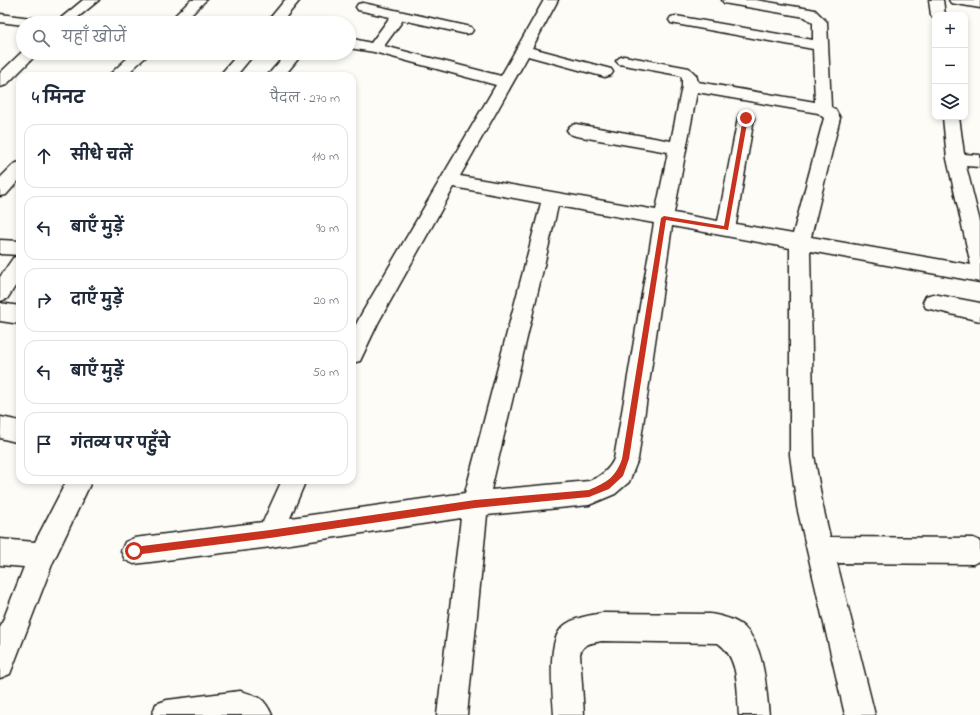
<!DOCTYPE html>
<html lang="hi">
<meta charset="utf-8">
<style>
body{margin:0;font-family:"Indie Flower","Playpen Sans Deva",sans-serif;background:#f6f6f7;color:#1f2937}
.controls{position:absolute;right:12px;top:12px;display:grid;overflow:hidden;border-radius:8px;box-shadow:0 2px 6px #0003}
.controls button{width:36px;height:36px;display:grid;place-items:center;padding:0;border:0;border-bottom:1px solid #e0e1e3;background:#fff;color:#1f2937;font:20px sans-serif}
.stop{position:absolute;width:12px;height:12px;margin:-9px;border:3px solid #c8321e;border-radius:50%;background:#fff}
.stop.end{background:#c8321e;border-color:#fff;box-shadow:0 1px 4px #0008}
.list{margin:0;padding:0;list-style:none}
h2{display:flex;justify-content:space-between;align-items:center;height:52px;margin:0;padding:0 16px;font-size:17px}
h2 small{font-size:13px;font-weight:400;color:#747a83}
.list li{display:grid;grid-template-columns:26px 1fr auto;gap:12px;align-items:center;box-sizing:border-box;height:64px;margin:0 8px 8px;padding:0 8px;border:1px solid #e0e1e3;border-radius:12px}
.list b{display:block;font-size:15px;white-space:nowrap}
.list em{font-size:13px;font-style:normal;color:#747a83}
.icon{flex:none;width:22px;height:22px;fill:none;stroke:currentColor;stroke-width:2;stroke-linecap:round;stroke-linejoin:round}
.map{position:relative;flex:none;width:980px;height:715px;overflow:hidden}
.search{position:absolute;background:#fff;box-shadow:0 2px 6px #0003;left:16px;top:16px;width:340px;height:44px;display:flex;align-items:center;gap:10px;box-sizing:border-box;padding:0 14px;border-radius:22px;color:#747a83;font-size:15px}
.panel{position:absolute;background:#fff;box-shadow:0 2px 6px #0003;left:16px;top:72px;width:340px;height:412px;border-radius:12px}
.map>svg:first-child{display:block}
.lines{fill:none;stroke-linecap:round;stroke-linejoin:round}
.street-casing{stroke:#1c1c1c;stroke-width:3}
.street{fill:#fdfcf7;fill-rule:evenodd}
.route{fill:#c8321e}
</style>
<div class="map">
<svg width="980" height="715" viewBox="0 0 980 715">
<rect width="100%" height="100%" fill="#fdfcf7"/>
<filter id="ink" filterUnits="userSpaceOnUse"><feTurbulence type="fractalNoise" baseFrequency=".025" numOctaves="2"/><feDisplacementMap in="SourceGraphic" scale="8" xChannelSelector="R" yChannelSelector="G"/><feConvolveMatrix kernelMatrix="1 2 1 2 8 2 1 2 1" color-interpolation-filters="sRGB"/></filter>
<g filter="url(#ink)">
<g class="lines">
<g class="street-casing">
<g id="street">
<polygon points="83,0 99,0 71,23 55,23"/>
<polygon points="191,0 206,0 183,23 167,23"/>
<polygon points="285,0 300,0 281,23 266,23"/>
<path d="M544,0H558L532,48L611,69L613,72L611,75L605,77L528,56L460,176L656,210L668,152L576,136L570,134L567,130L570,126L576,124L671,141L682,86V77L678,75L619,64L616,61L619,58L624,56L689,68L696,75L698,82L815,102L813,49L676,24L671,23L669,20L671,17L676,16L813,40V23L805,17L729,4L724,3L722,0H756L810,9L815,10L827,22L831,107L835,109L840,118L811,237L971,265L947,159L943,117H959L964,154L980,155V167L966,166L980,222V282L810,251L814,455L823,507L830,537L973,538L980,541V561L973,564L837,563L875,715H845L797,507L790,455V248L672,226L638,459L629,482L615,494L589,505L487,515L467,715H437L461,518L271,547L134,564L125,560L121,551L125,542L134,538L263,522L282,480H306L290,518L465,493L541,203L454,187L378,323L360,361L352,363V332L362,313L496,85L374,52L349,48V38L371,43L390,17L358,10L356,7L358,4L363,3L471,27L473,30L471,33L466,34L403,20L384,46L501,76ZM697,92L818,113L824,118L793,234L736,224L754,118L752,114L746,113L740,114L738,118L718,221L674,213ZM558,206L654,223L614,459C609,470 600,477 589,481L491,490Z"/>
<polygon points="929,0 943,0 945,15 935,15 935,19 933,18 931,15"/>
<polygon points="949,0 980,0 980,8 951,3"/>
<polygon points="0,14 39,19 44,20 46,23 23,23 23,25 0,22"/>
<polygon points="23,51 23,53 38,53 6,85 0,87 0,73"/>
<polygon points="133,53 150,53 125,76 108,76"/>
<polygon points="239,53 255,53 236,76 219,76"/>
<polygon points="287,53 303,53 284,76 267,76"/>
<polygon points="20,162 20,179 6,195 0,196 0,178 14,164"/>
<polygon points="0,240 20,241 20,279 7,299 0,301 0,277 13,258 20,255 0,254"/>
<polygon points="933,294 980,303 980,321 926,308 923,302 926,296"/>
<polygon points="0,303 20,306 20,324 0,321"/>
<polygon points="1,417 20,421 20,443 0,438"/>
<polygon points="67,480 92,480 53,562 10,674 0,678 0,628 24,567 0,565 0,539 35,542"/>
<path d="M602,613L710,614C722,616 735,619 744,627C765,647 766,689 769,715H739C737,692 740,658 718,643L602,641C592,643 583,643 580,654L584,715H554C553,694 547,647 560,630C569,618 588,616 602,613Z"/>
<path d="M240,691C258,696 264,697 272,715H152L156,704L167,700Z"/>
</g>
</g>
<use href="#street" class="street"/>
</g>
</g>
<path class="route" d="M746,117L748,118L728,230L666,220L629,459L623,476L609,489L589,497L475,508L270,538L134,555L131,554L130,551L134,547L270,530L475,500L589,490C607,482 615,478 622,459L661,218L664,216L724,226L743,118Z"/>
</svg>
<div class="controls">
<button>+</button>
<button>−</button>
<button><svg class="icon" aria-label="layers" viewBox="0 0 24 24"><path d="M12 4l9 5-9 5-9-5zM3 14l9 5 9-5"/></svg></button>
</div>
<div class="stop" style="left:134px;top:551px"></div>
<div class="stop end" style="left:746px;top:118px"></div>
<div class="search"><svg class="icon" aria-label="search" viewBox="0 0 24 24"><circle cx="10" cy="10" r="6"/><path d="M15 15l6 6"/></svg>यहाँ खोजें</div>
<section class="panel">
<h2>4 मिनट<small>पैदल · 270 m</small></h2>
<ul class="list">
<li><svg class="icon" aria-label="ahead" viewBox="0 0 24 24"><path d="M12 20V5M6 11l6-6 6 6"/></svg><div><b>सीधे चलें</b></div><em>110 m</em></li>
<li><svg class="icon" aria-label="left" viewBox="0 0 24 24"><path d="M17 20v-9H6M10 6l-5 5 5 5"/></svg><div><b>बाएँ मुड़ें</b></div><em>90 m</em></li>
<li><svg class="icon" aria-label="right" viewBox="0 0 24 24"><path d="M7 20v-9h11M14 6l5 5-5 5"/></svg><div><b>दाएँ मुड़ें</b></div><em>20 m</em></li>
<li><svg class="icon" aria-label="left" viewBox="0 0 24 24"><path d="M17 20v-9H6M10 6l-5 5 5 5"/></svg><div><b>बाएँ मुड़ें</b></div><em>50 m</em></li>
<li><svg class="icon" aria-label="arrive" viewBox="0 0 24 24"><path d="M6 21V4h12l-3 4 3 4H6"/></svg><div><b>गंतव्य पर पहुँचे</b></div></li>
</ul>
</section>
</div>
